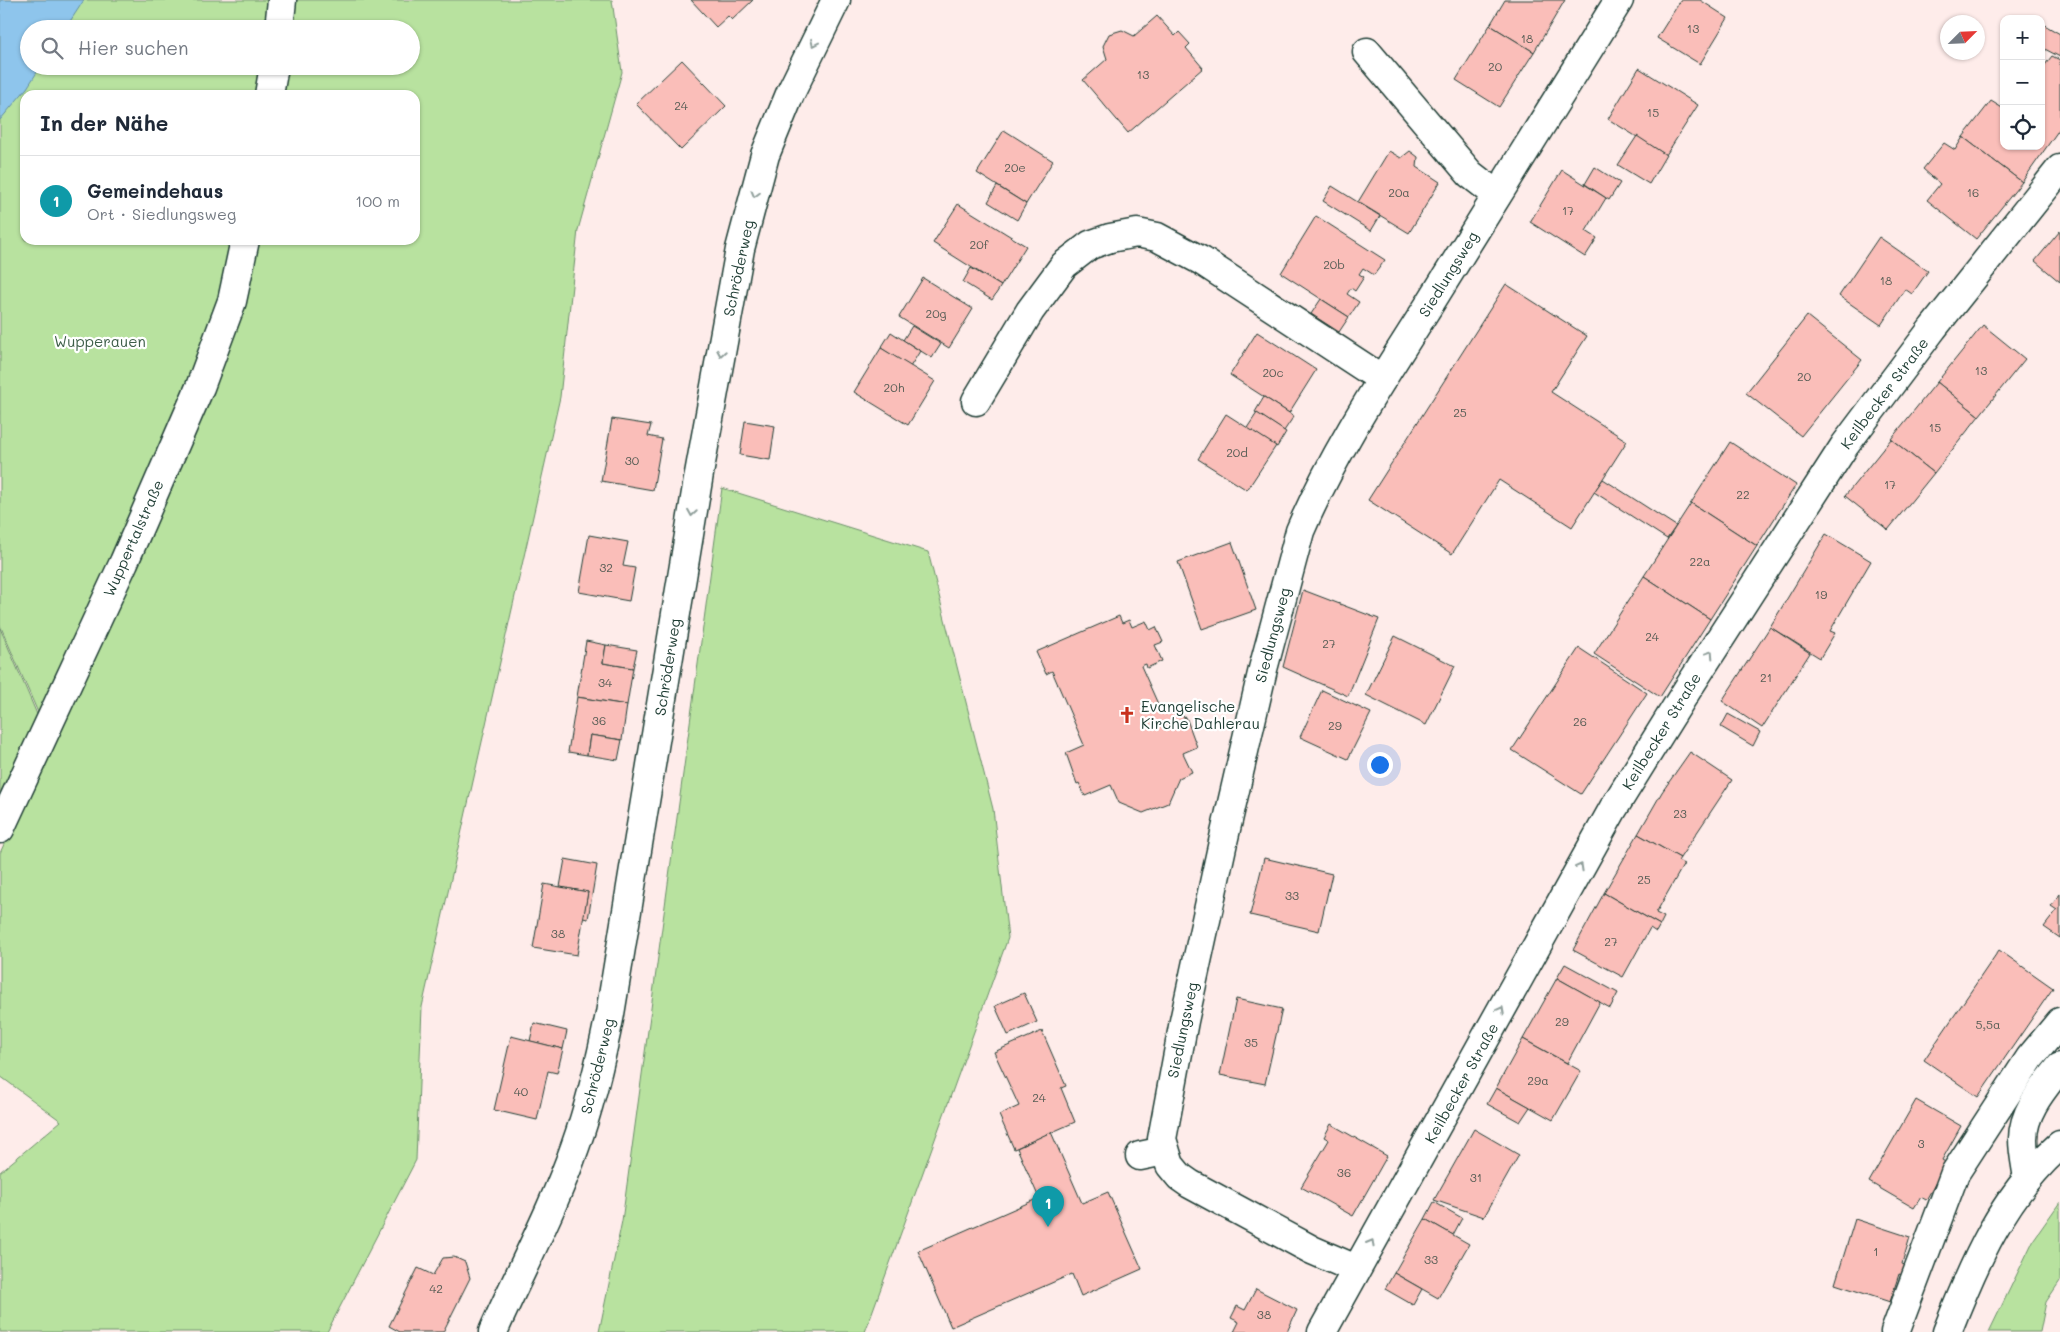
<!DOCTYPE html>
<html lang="de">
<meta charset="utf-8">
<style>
body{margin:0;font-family:Mali,sans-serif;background:#f2f2f3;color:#1f2937}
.controls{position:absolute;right:15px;top:15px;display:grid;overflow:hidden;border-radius:10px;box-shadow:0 1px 4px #0004}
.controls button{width:45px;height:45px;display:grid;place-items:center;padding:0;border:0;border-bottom:1px solid #e0e1e3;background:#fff;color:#1f2937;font:25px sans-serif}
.compass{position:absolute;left:1940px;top:15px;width:45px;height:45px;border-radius:50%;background:#fff;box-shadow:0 1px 4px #0004;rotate:66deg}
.you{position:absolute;left:1379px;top:764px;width:18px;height:18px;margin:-12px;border:4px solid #fff;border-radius:50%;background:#1a73e8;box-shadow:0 0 0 8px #1a73e833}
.badge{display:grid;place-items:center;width:32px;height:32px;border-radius:50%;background:#c8321e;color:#fff;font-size:16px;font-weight:700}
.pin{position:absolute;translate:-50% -41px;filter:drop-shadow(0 1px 2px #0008)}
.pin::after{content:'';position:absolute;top:26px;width:18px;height:15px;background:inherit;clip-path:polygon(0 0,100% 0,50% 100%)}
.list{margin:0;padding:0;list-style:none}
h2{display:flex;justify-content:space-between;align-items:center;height:65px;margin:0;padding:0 20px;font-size:21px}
h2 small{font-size:16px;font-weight:400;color:#747a83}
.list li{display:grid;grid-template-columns:32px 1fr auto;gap:15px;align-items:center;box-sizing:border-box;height:90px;padding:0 20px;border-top:1px solid #e0e1e3}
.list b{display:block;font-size:19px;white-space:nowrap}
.list p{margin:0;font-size:16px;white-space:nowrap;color:#747a83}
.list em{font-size:16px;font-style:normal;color:#747a83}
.icon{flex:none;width:28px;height:28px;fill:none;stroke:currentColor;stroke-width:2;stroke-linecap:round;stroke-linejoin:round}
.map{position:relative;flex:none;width:2060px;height:1332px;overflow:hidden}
.search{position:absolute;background:#fff;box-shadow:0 1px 4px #0004;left:20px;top:20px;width:400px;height:55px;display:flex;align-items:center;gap:12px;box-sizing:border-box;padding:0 18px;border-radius:28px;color:#747a83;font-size:19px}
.panel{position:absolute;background:#fff;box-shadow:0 1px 4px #0004;left:20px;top:90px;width:400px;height:155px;border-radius:15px}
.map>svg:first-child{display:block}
.green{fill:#b8e29f;stroke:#6c906a}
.water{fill:#8ec5ec;stroke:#628fa2}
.building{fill:#fabeb9;stroke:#1f3d34}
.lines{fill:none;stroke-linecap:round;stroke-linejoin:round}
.minor-casing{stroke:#1f3d34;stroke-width:31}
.major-casing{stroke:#1f3d34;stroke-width:31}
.minor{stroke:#fff;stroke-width:28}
.major{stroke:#fff;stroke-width:28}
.oneway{stroke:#8f9e9a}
.labels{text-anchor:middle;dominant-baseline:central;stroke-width:4.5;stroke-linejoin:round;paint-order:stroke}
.number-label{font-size:12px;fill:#565d55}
.street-label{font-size:15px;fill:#1f3d34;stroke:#fff}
.park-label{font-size:15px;fill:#3e5e49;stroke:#fff}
.poi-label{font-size:15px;fill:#1f3d34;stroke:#fff;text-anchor:start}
</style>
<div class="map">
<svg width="2060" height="1332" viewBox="0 0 2060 1332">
<rect width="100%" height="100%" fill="#feecea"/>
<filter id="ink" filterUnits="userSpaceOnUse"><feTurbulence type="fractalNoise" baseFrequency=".02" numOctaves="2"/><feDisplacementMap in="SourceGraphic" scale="10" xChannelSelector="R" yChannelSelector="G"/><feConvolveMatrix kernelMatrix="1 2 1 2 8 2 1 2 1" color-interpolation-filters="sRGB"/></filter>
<g filter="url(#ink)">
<g class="green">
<polygon points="0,0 272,0 269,29 29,29 29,66 265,66 261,95 25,95 25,240 239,240 226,299 43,724 0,625"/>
<polygon points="289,0 612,0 622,72 578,230 560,397 422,1007 416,1160 327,1332 0,1332 0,1172 61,1121 0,1076 0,853 50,743 251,240 415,240 415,95 275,95 279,66 411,66 411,29 285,29"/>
<polygon points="722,488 928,552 993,809 1008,938 865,1332 599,1332 622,1221"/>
<polygon points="0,628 42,726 0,820"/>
<polygon points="2060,1202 2060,1281 2046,1302 2040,1332 1989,1332 2034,1239"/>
</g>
<polygon class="water" points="0,0 84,0 65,29 29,29 29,66 41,66 27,88 0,120"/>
<g class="building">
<polygon points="691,0 753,0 732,20 728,16 716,27"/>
<polygon points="1505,0 1565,0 1534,52 1490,25"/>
<polygon points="1681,0 1700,0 1728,18 1700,64 1657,38"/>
<polygon points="1157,16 1175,36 1179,32 1190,44 1186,48 1203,68 1128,133 1083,80 1107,59 1103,46 1109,34 1122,30 1134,36"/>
<polygon points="2041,23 2060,34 2060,57 2041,47"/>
<polygon points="1490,25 1534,52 1499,107 1456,80"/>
<polygon points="2052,56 2060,60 2060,128 2022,182 1963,137 1991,101 2004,109 2004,146 2041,146 2041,70"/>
<polygon points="682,60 726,106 681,150 636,104"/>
<polygon points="1639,68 1698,105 1666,155 1608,119"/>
<polygon points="1004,130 1053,161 1026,204 977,173"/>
<polygon points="1637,136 1666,155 1649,184 1618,165"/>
<polygon points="1963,137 2022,182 1976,239 1927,200 1940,184 1923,169 1944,143 1955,150"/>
<polygon points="1389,151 1401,158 1410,151 1418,157 1417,167 1440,182 1409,233 1358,202"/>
<polygon points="1595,167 1620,183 1609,200 1585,184"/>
<polygon points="1562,170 1606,198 1586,231 1597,238 1585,257 1530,222"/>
<polygon points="997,186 1026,204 1017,220 988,202"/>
<polygon points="1332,186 1380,216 1371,231 1323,201"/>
<polygon points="958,204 1026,246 1001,286 933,243"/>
<polygon points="1316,216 1385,260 1374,275 1363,268 1359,274 1364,277 1355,291 1351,288 1347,294 1359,302 1349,317 1281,273"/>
<polygon points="2060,231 2060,282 2035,261"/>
<polygon points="1879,237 1928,271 1912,294 1905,289 1881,325 1839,296"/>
<polygon points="971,268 1001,286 992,300 963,282"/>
<polygon points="923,278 973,309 949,348 899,317"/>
<polygon points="1506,284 1587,336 1551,392 1627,441 1572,527 1499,480 1452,554 1368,500"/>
<polygon points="1321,299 1349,317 1339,332 1311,314"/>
<polygon points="1807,316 1862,360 1801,436 1746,393"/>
<polygon points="1983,325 2025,359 1979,416 1937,382"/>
<polygon points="912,326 941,344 932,358 903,340"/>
<polygon points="891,332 920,351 910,367 881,348"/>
<polygon points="1257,332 1316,370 1289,413 1230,375"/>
<polygon points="881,348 935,381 908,425 854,392"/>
<polygon points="1937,382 1979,416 1934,473 1891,439"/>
<polygon points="1264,397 1294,416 1284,431 1255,412"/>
<polygon points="1257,413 1286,432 1277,447 1247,428"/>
<polygon points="1226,414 1276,446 1247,490 1198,459"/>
<polygon points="612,419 651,425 648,436 662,439 653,490 601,481"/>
<polygon points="745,421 775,426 770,460 740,455"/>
<polygon points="1891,439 1934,473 1888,530 1845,496"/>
<polygon points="1730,442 1796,485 1757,546 1691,503"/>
<polygon points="1603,479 1676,526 1667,539 1594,492"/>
<polygon points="1691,503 1757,546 1710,619 1644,576"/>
<polygon points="1826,534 1871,561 1830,631 1835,633 1820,658 1770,627"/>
<polygon points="589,535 628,542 623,566 635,568 629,601 579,592"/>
<polygon points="1232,542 1256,610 1202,629 1178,562"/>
<polygon points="1644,576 1710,619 1660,697 1594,654"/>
<polygon points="1303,590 1379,619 1348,696 1283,667"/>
<polygon points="1119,616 1122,623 1129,620 1132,627 1146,621 1150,630 1156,627 1163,642 1155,645 1162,661 1147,668 1146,664 1141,666 1162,713 1178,705 1184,718 1186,717 1197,747 1183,753 1192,772 1179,778 1168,803 1143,813 1119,803 1111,785 1085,796 1079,783 1077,784 1066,753 1084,745 1052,671 1046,674 1036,652"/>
<polygon points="1770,627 1810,653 1762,728 1722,701"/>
<polygon points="1395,636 1455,666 1426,725 1366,695"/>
<polygon points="586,641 606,645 603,663 633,668 627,705 577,697"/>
<polygon points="606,645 637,650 633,668 603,663"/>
<polygon points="1579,648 1647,693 1581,794 1512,750"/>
<polygon points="1322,690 1371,713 1348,759 1300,737"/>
<polygon points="577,697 627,705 622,740 590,735 587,755 568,752"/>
<polygon points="1728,714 1760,732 1753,746 1721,727"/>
<polygon points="590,735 622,740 618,760 587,755"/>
<polygon points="1690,752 1732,780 1680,858 1638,834 1662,792"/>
<polygon points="1638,834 1680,858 1678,861 1684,864 1656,913 1664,917 1660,925 1604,893"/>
<polygon points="1264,858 1332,874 1319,931 1250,915"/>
<polygon points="565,859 597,865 588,919 583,918 588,892 560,887"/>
<polygon points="544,884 588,892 577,955 533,948"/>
<polygon points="1604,893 1660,925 1656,932 1650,928 1623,977 1573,950"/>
<polygon points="2060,894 2060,938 2044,927 2057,910 2051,906"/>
<polygon points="1999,950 2053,988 1978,1097 1924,1060"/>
<polygon points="1565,964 1618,993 1610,1008 1557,978"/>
<polygon points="1557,978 1600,1002 1567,1063 1523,1039"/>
<polygon points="1024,993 1037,1022 1008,1035 995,1006"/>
<polygon points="1236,999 1282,1009 1265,1084 1220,1075"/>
<polygon points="534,1023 567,1031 563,1049 530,1041"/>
<polygon points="1042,1031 1066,1086 1061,1088 1075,1122 1014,1149 999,1115 1019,1106 994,1052"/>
<polygon points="511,1036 563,1049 557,1073 548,1071 537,1120 494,1110"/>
<polygon points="1523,1039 1581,1071 1553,1120 1496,1088"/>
<polygon points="1496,1088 1530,1107 1520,1122 1487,1104"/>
<polygon points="1916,1100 1961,1126 1942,1160 1947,1163 1926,1200 1921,1197 1914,1208 1869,1182"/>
<polygon points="1331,1124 1387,1156 1353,1216 1301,1187 1329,1140 1324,1137"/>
<polygon points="1474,1129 1519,1155 1484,1217 1434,1200"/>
<polygon points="1051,1132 1082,1203 1108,1192 1142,1269 1081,1296 1072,1274 951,1327 918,1251 1039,1198 1017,1148"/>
<polygon points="1434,1202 1462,1218 1453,1235 1425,1219"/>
<polygon points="1425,1219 1469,1244 1438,1298 1394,1273"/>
<polygon points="1855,1219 1910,1237 1902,1264 1910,1267 1907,1277 1899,1274 1890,1302 1835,1284"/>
<polygon points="454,1257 465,1262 470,1278 443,1332 400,1332 389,1326 418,1268 433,1275 443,1258"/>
<polygon points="1394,1273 1422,1289 1413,1305 1385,1289"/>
<polygon points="1256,1289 1297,1310 1287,1332 1234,1332 1239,1322 1231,1318 1237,1306 1245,1310"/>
</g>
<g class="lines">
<g class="minor-casing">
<g id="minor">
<polyline points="1367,52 1470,174 1497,195"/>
<polyline points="976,401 1030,311 1064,265 1090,245 1110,238 1137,233 1157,237 1202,261 1382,379"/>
<polyline points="1140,1156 1164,1151"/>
<path d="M1356,1269L1312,1250L1190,1184L1180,1177L1170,1165L1162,1139L1184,1021L1223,842L1263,669L1300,531C1334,451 1383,378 1429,305C1492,203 1556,102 1619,0"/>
<polyline points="1895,1332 1955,1173 2030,1058 2060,1022"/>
</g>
</g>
<g class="major-casing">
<g id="major">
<polyline points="279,29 282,0"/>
<polyline points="269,95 274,66"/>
<polyline points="0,829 124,562 200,387 232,301 245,240"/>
<path d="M2028,1178C2026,1165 2023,1152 2023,1139C2023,1111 2044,1088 2060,1067"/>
<path d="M493,1332C520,1271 553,1210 575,1147C591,1103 601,1059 610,1014L699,474L740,249L765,155L790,94L836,0"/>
<polyline points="1322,1332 1613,809 1687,690 1845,445 1933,328 2060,169"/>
<path d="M1947,1332C1974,1263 2003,1195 2060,1145"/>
</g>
</g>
<use href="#minor" class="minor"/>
<use href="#major" class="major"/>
</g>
<defs><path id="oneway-chevron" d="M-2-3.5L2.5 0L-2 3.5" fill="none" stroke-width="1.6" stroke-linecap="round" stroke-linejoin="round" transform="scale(1.25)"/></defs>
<g class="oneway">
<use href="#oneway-chevron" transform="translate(814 43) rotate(115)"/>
<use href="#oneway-chevron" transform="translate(755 194) rotate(105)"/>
<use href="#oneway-chevron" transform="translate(721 353) rotate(100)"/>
<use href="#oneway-chevron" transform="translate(692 513) rotate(99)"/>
<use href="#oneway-chevron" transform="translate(1710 654) rotate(-57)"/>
<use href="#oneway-chevron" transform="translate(1580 867) rotate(-61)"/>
<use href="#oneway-chevron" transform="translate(1501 1010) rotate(-62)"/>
<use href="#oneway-chevron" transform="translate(1371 1243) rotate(-60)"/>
</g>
</g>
<defs>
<g id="church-bare" transform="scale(1.35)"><path d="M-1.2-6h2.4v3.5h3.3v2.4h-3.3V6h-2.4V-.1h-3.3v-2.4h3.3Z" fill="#c8321e" stroke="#fff" stroke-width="2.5" paint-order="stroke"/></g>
</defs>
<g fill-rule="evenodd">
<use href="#church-bare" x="1127" y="715"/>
</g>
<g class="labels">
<g class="number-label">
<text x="1693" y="28">13</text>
<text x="1527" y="38">18</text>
<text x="1495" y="66">20</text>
<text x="1143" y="74">13</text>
<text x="681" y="105">24</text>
<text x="1653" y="112">15</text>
<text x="1015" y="167">20e</text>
<text x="1399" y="192">20a</text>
<text x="1973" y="192">16</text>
<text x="1568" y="210">17</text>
<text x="979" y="244">20f</text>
<text x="1334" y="264">20b</text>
<text x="1886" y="280">18</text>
<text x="936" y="313">20g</text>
<text x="1981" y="370">13</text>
<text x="1273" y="372">20c</text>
<text x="1804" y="376">20</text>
<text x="894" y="387">20h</text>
<text x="1460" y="412">25</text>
<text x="1935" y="427">15</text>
<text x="1237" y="452">20d</text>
<text x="632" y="460">30</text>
<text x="1890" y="484">17</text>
<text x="1743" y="494">22</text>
<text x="1700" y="561">22a</text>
<text x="606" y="567">32</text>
<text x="1821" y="594">19</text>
<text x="1652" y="636">24</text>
<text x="1329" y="643">27</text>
<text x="1766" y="677">21</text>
<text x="605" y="682">34</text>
<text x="599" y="720">36</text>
<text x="1580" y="721">26</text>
<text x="1335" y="725">29</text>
<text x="1680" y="813">23</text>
<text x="1644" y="879">25</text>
<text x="1292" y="895">33</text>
<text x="558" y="933">38</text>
<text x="1611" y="941">27</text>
<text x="1562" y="1021">29</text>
<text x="1988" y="1024">5,5a</text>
<text x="1251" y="1042">35</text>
<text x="1538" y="1080">29a</text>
<text x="521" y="1091">40</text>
<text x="1039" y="1097">24</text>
<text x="1921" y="1143">3</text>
<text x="1344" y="1172">36</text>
<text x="1476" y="1177">31</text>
<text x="1876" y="1251">1</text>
<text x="1431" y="1259">33</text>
<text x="436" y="1288">42</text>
<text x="1264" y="1314">38</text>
</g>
<g class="street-label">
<text transform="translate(738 268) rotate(-78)">Schröderweg</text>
<text transform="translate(1448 274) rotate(-58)">Siedlungsweg</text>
<text transform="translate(1884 393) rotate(-53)">Keilbecker Straße</text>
<text transform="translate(133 538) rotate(-66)">Wuppertalstraße</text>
<text transform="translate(1272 635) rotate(-75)">Siedlungsweg</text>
<text transform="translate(667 667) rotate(-81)">Schröderweg</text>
<text transform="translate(1661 731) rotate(-58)">Keilbecker Straße</text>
<text transform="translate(1182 1030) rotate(-78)">Siedlungsweg</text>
<text transform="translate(597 1066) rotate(-76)">Schröderweg</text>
<text transform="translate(1461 1083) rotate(-61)">Keilbecker Straße</text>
</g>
<g class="park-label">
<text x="100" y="341">Wupperauen</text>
</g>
<g class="poi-label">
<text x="1141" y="706">Evangelische<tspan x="1141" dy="17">Kirche Dahlerau</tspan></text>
</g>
</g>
</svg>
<div class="controls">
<button>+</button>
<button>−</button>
<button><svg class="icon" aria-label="locate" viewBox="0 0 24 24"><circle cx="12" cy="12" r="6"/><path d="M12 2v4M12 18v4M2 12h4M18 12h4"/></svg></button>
</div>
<svg class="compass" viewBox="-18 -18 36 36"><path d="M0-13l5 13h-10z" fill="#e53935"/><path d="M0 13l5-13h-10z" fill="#747a83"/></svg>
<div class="you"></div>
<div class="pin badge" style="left:1048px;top:1227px;background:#0f9aa8">1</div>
<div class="search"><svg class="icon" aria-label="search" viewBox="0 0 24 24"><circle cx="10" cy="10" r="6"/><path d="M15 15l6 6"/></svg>Hier suchen</div>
<section class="panel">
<h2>In der Nähe<small></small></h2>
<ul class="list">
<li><span class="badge" style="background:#0f9aa8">1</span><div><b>Gemeindehaus</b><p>Ort · Siedlungsweg</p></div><em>100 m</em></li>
</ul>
</section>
</div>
